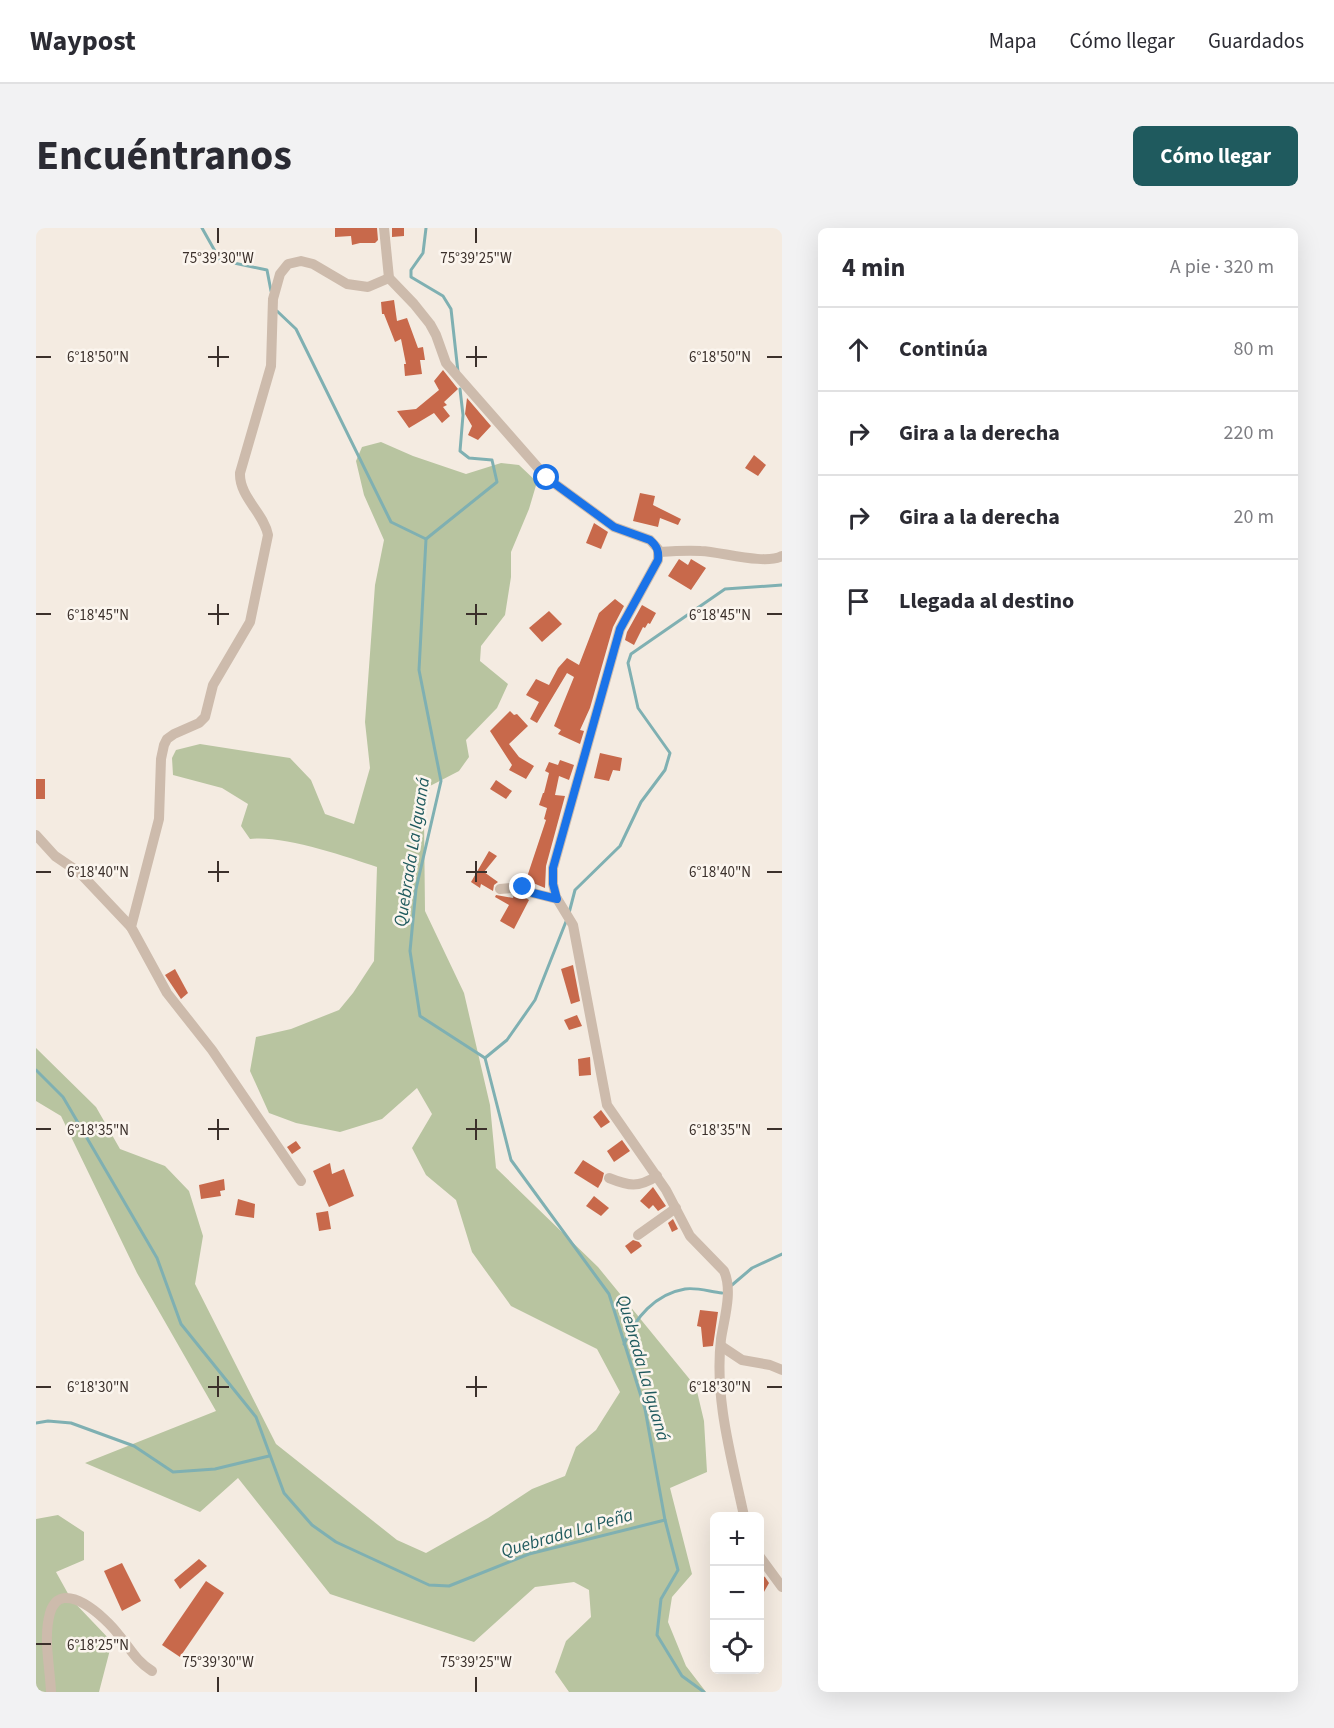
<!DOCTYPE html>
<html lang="es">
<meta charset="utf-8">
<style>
body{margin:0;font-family:"Source Sans 3",sans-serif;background:#f2f2f3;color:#2b2b33}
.controls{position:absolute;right:18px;bottom:18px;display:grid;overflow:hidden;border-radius:9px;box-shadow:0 6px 24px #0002}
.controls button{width:54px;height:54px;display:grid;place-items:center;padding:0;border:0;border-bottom:2px solid #e1e1e2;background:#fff;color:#2b2b33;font:30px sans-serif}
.stop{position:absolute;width:18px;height:18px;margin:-14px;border:4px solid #1a73e8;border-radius:50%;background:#fff}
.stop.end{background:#1a73e8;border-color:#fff;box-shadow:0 2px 6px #0008}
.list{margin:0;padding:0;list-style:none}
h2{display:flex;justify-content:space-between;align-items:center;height:78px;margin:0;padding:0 24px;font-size:26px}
h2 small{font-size:20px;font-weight:400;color:#7c7c81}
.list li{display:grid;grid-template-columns:39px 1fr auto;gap:18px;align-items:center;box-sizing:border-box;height:84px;padding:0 24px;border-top:2px solid #e1e1e2}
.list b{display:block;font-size:22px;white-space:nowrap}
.list em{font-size:20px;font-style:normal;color:#7c7c81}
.icon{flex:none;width:33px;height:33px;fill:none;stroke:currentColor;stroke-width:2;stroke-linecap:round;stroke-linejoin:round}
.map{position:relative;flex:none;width:746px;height:1464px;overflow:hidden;border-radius:9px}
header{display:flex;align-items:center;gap:36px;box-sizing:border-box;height:84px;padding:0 30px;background:#fff;border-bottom:2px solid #e1e1e2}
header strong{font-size:28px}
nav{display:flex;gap:33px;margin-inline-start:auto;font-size:21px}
.intro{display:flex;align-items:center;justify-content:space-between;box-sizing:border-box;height:144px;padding:0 36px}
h1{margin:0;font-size:42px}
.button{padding:15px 27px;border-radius:9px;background:#1f5a5e;color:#fff;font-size:21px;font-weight:700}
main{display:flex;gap:36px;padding:0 36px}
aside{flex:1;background:#fff;border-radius:9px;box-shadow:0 6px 24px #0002}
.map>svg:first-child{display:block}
.green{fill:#b8c4a0}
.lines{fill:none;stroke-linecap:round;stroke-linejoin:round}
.stream{stroke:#7fb0b2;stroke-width:3}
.building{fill:#c8694b}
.minor{stroke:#cdbbac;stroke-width:10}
.route{stroke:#1a73e8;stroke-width:8}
.ticks{fill:none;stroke:#3b302b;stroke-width:2}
.labels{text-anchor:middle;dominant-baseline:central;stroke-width:5;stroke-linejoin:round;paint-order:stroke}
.water-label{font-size:18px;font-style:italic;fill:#1f5a5e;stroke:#fbf5ee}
.ticks-label{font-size:15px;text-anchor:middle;fill:#3b302b;stroke:#fbf5ee;stroke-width:5;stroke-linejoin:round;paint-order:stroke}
</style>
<header>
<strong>Waypost</strong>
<nav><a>Mapa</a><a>Cómo llegar</a><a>Guardados</a></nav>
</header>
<div class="intro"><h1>Encuéntranos</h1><a class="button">Cómo llegar</a></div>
<main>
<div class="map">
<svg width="746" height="1464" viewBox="0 0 746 1464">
<rect width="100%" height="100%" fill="#f4ebe1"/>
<g class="green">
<path d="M345,214L377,228L430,246L465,235L483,237L501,254L493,281L475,324V349L469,387L445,418L444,433L472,456L461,480L430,512L433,529L423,543L394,558L388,591L389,683L428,765L454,877L460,940L562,1039L660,1159L668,1193L671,1244L634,1260L656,1346L636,1369L632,1394L650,1438L670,1464H533L519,1444L530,1413L555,1389L553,1362L538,1354L499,1359L438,1414L294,1366L202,1250L164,1284L49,1235L180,1183L101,1045L25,888L0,873V820L60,879L84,921L129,938L153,963L167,1008L159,1056L240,1216L361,1312L390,1325L452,1290L496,1261L529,1248L540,1219L560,1202L584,1164L561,1121L475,1078L436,1024L420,972L390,947L376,920L396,886L381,860L346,891L304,904L260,895L233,885L214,843L220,809L255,801L303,782L317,765L338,733L341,639C309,628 246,607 214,611L205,598L212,576L186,560L137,547L136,530L140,522L164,516L254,530L275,552L289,586L318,596L334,540L329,494L339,357L348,312L328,267L320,233L326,219Z"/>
<polygon points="22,1287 48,1304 48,1332 20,1344 35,1371 76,1414 63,1464 0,1464 0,1291"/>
</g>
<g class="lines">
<g class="stream">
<polyline points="166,0 184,32 231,42 235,63"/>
<polyline points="390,0 387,25 375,42 375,49 407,68 415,81 422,144"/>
<polyline points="241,83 260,101 355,294 390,311 383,442 405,553 380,661 374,723 384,788 449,830 475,932 573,1066 609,1181 629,1292 642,1342 625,1371 621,1407 646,1448 668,1464"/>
<polyline points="390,311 461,254 456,232 433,230 424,223 427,187 424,161"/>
<polyline points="533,685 539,662 584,618 605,574 629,542 634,525 602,480 592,435 595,426 689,361 746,357"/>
<polyline points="449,830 471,812 499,772 531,691"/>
<polyline points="0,842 27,869 121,1030 145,1096 220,1189 248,1265 276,1297 300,1314 393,1357 413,1358 493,1326 629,1292"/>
<polyline points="696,1057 716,1040 746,1026"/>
<path d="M588,1116C599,1090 619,1066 649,1061C660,1059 675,1064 686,1065"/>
<polyline points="0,1195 12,1193 35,1195 98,1218 137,1244 179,1241 233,1228"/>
</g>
</g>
<g class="building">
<polygon points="299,0 341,0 342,12 339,15 324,15 316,17 315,8 299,9"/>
<polygon points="356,0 368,0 368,8 356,9"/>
<polygon points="358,72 361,93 371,90 382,120 387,119 389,132 384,132 386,146 369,148 368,136 370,136 365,111 359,114 348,86 346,86 345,74"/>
<polygon points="407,142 422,161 408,174 411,177 407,179 414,188 406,195 398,185 373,200 361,183 380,181 403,162 398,153"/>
<polygon points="431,170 455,198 442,212 432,207 436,198 429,186"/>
<polygon points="718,227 730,237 722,248 709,240"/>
<polygon points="604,265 619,268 617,277 645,291 642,297 624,290 622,299 597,293"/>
<polygon points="558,295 572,304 565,321 550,315"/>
<polygon points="643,331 652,337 655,331 670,340 655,362 632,348"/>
<polygon points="579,371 588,378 577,399 554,480 544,502 548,503 544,516 522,506 525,502 518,498 538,449 531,445 501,495 494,491 503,474 490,467 500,451 513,457 522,440 531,430 543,437 563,385"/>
<polygon points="606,377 620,385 614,396 612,395 609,400 607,399 598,417 589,412 591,404"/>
<polygon points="513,383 526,396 506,414 493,400"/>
<polygon points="474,483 478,487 481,486 492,498 473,516 483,529 498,538 490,551 473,542 476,537 454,503"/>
<polygon points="564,525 586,530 584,543 577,542 573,553 558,550"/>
<polygon points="524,532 538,537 533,552 523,548 519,567 529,568 510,638 509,660 490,652 510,592 508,591 511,580 503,577 507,565 508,565 513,545 509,543 513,534 522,537"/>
<rect x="0" y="551" width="9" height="20"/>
<polygon points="460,552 476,563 470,571 454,561"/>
<polygon points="453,623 461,628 448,644 462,654 458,657 457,663 445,656 444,660 435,654"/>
<polygon points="460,667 477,670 478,667 485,667 493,672 478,701 464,693 473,677 459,669"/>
<polygon points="537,737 544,773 535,776 525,741"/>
<polygon points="139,741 152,765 145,771 129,747"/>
<polygon points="541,787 546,798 533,802 528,792"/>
<polygon points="554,829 555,847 543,848 542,831"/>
<polygon points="565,882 574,894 565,900 557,889"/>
<polygon points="586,912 594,923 578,934 571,923"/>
<polygon points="260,913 265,920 256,926 251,919"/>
<polygon points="547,932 568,945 566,953 562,960 538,945"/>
<polygon points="294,935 296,946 308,941 318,968 293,979 277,943"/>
<polygon points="188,951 189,962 184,963 185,968 165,971 163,957"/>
<polygon points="617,959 630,978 622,983 617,977 613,981 604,973"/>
<polygon points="558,968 573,980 565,988 550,978"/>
<polygon points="202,971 219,976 218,990 199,987"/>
<polygon points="292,983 295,1001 283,1003 280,985"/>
<polygon points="637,991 642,1001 636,1004 632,995"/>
<polygon points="597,1012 603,1014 606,1018 595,1026 589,1018"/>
<polygon points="664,1082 682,1084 677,1118 667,1119 665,1099 661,1098"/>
<polygon points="163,1331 171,1338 144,1361 138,1352"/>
<polygon points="86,1335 105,1373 86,1383 68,1343"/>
<polygon points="723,1346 729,1349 733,1355 723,1373"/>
<polygon points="170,1353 188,1365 144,1429 126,1417"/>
</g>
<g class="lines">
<g class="minor">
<path d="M348,0L353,50L378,76L394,96L400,107L410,135L511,250L578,299L614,312L622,321V332L584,401L517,640V656L520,669L537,697L571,877L630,962L654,1008L688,1043C697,1063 688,1091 685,1111C678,1171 696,1231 708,1288"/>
<path d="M622,324C637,323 651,322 665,323C686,324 729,337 746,328"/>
<polyline points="0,607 19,628 44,645 95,699"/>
<polyline points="464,661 487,659 497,665 521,671"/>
<path d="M573,950C593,958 602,960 621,948"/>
<path d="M265,953L176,822L131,765L95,699L123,591L125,531L128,517L131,511L138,506L163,495L169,489L177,457L214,394L232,307C228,285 203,269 204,245L235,138L237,71L244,46L252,36L265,33L277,36L311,56L332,59L353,50"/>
<polyline points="602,1007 640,980"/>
<polyline points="685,1118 706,1132 734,1137 746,1142"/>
<polyline points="724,1329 746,1359"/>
<path d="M15,1464C14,1439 7,1410 14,1385C25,1347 71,1391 82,1406C95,1421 99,1432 116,1443"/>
</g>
</g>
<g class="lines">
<path class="route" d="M487,659L497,665L521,671L517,656V640L584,401L622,332C623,323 621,318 614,312L578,299L511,250"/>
</g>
<path class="ticks" d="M182,0V15M440,0V15M182,118V139M440,118V139M0,129H15M172,129H193M430,129H451M731,129H746M182,376V397M440,376V397M0,386H15M172,386H193M430,386H451M731,386H746M182,633V654M440,633V654M0,644H15M172,644H193M430,644H451M731,644H746M182,891V912M440,891V912M0,901H15M172,901H193M430,901H451M731,901H746M182,1148V1169M440,1148V1169M0,1159H15M172,1159H193M430,1159H451M731,1159H746M0,1416H15M182,1449V1464M440,1449V1464"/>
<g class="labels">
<g class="water-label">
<text transform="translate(376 624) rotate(-81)">Quebrada La Iguaná</text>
<text transform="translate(607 1140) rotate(74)">Quebrada La Iguaná</text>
<text transform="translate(531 1305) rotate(-16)">Quebrada La Peña</text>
</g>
</g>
<g class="ticks-label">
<text x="182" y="35">75°39'30"W</text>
<text x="440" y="35">75°39'25"W</text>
<text x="62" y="134">6°18'50"N</text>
<text x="684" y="134">6°18'50"N</text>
<text x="62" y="392">6°18'45"N</text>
<text x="684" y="392">6°18'45"N</text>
<text x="62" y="649">6°18'40"N</text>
<text x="684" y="649">6°18'40"N</text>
<text x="62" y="907">6°18'35"N</text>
<text x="684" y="907">6°18'35"N</text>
<text x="62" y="1164">6°18'30"N</text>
<text x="684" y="1164">6°18'30"N</text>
<text x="62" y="1422">6°18'25"N</text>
<text x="182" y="1439">75°39'30"W</text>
<text x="440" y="1439">75°39'25"W</text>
</g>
</svg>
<div class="controls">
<button>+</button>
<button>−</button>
<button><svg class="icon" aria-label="locate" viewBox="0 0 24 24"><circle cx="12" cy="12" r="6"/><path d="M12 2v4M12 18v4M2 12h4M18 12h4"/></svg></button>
</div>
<div class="stop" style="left:511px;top:250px"></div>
<div class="stop end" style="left:487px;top:659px"></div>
</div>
<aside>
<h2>4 min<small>A pie · 320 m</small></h2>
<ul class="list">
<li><svg class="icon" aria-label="ahead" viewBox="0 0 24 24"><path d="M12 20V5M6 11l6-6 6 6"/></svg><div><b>Continúa</b></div><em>80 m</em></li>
<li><svg class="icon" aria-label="right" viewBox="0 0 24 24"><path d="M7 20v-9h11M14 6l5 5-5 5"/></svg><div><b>Gira a la derecha</b></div><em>220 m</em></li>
<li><svg class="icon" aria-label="right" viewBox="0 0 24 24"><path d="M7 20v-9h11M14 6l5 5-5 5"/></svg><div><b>Gira a la derecha</b></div><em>20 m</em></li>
<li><svg class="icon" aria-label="arrive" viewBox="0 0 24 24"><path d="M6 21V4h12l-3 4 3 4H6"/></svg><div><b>Llegada al destino</b></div></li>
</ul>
</aside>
</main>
